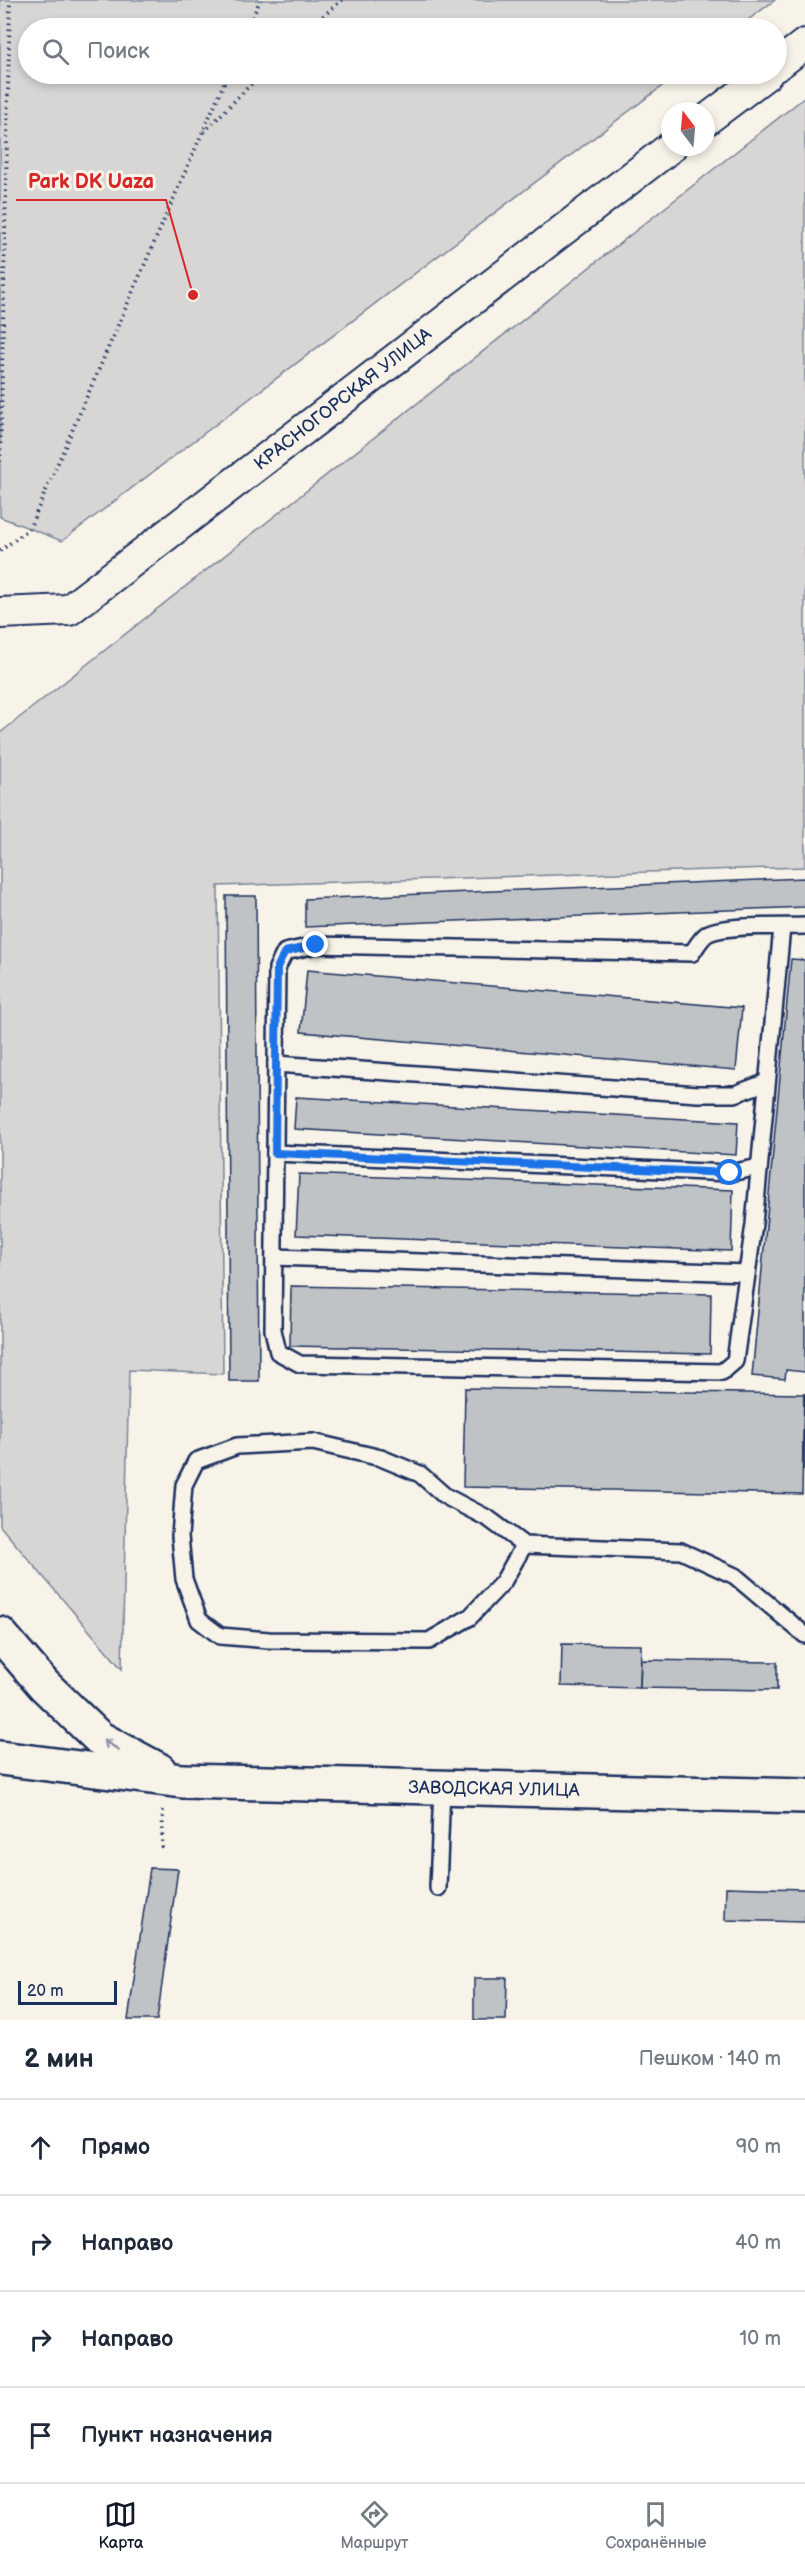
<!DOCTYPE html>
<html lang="ru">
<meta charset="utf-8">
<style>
body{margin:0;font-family:"Balsamiq Sans",sans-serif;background:#f6f6f7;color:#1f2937}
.compass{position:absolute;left:661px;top:102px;width:54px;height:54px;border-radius:50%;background:#fff;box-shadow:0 3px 9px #0003;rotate:344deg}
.scale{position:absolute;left:18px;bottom:15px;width:99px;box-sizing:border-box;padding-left:6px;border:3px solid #1b2f5e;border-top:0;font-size:16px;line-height:21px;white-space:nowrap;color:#1b2f5e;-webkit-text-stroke:4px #f7f3e8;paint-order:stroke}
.stop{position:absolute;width:18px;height:18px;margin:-14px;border:4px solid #1a73e8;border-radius:50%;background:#fff}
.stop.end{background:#1a73e8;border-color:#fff;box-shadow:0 2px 6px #0008}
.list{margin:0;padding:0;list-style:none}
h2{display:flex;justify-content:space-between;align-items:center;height:78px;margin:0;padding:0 24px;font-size:26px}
h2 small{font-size:20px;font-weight:400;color:#747a83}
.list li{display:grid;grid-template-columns:39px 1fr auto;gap:18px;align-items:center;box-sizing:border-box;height:96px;padding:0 24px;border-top:2px solid #e0e1e3}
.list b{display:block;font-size:22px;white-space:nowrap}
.list em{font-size:20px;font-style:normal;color:#747a83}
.icon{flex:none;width:33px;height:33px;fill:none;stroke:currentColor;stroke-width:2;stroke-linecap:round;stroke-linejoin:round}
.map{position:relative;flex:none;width:805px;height:2020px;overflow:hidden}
.search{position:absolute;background:#fff;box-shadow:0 3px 9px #0003;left:18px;right:18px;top:18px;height:66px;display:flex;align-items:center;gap:15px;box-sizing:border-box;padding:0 21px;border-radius:33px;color:#747a83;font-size:22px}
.sheet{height:462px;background:#fff}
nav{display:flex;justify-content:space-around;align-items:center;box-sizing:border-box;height:84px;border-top:2px solid #e0e1e3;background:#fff;font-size:16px;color:#747a83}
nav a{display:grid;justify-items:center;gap:3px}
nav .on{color:#111827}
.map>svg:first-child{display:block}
</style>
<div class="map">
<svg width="805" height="2020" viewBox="0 0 805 2020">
<rect width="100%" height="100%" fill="#f7f3e8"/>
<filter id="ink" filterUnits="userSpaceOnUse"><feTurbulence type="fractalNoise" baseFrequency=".0167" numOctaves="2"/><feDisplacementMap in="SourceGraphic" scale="12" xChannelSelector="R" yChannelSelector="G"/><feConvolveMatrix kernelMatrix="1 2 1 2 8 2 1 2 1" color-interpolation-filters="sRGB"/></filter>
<g filter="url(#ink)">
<g fill="#d7d6d4" stroke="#798299" stroke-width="1.5">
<path d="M 0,0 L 775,0 L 737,28 L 28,28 L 28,74 L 678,74 L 62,541 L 0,517 Z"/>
<path d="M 805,97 L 805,867 L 218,886 L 223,1374 L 129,1370 L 122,1669 L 0,1526 L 0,733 Z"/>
</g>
<g fill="#c0c3c5" stroke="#1b2f5e" stroke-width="1.5">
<path d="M 805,878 L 805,907 L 305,927 L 305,899 Z"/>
<path d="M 226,896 L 256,896 L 259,1381 L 229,1381 Z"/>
<path d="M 791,959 L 805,960 L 805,1372 L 786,1370 L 785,1379 L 752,1376 Z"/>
<path d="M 307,970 L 742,1008 L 736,1070 L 301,1032 Z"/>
<path d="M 296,1097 L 738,1122 L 736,1155 L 294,1129 Z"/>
<path d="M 299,1174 L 733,1190 L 731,1251 L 296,1235 Z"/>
<path d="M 291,1286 L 711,1294 L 710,1354 L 290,1346 Z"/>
<path d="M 465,1388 L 804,1394 L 802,1494 L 463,1487 Z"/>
<path d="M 804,1394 L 805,1394 L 805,1469 L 803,1469 Z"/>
<path d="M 562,1644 L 641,1645 L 640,1688 L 561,1686 Z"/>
<path d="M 641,1660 L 777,1662 L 777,1690 L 640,1688 Z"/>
<path d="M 150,1868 L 178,1869 L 157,2020 L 128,2020 Z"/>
<path d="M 726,1887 L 805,1889 L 805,1922 L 725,1920 Z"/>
<path d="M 474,1978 L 507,1978 L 506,2020 L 474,2020 Z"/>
</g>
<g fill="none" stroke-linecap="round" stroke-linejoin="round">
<g stroke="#1b2f5e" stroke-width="20">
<g id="lane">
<path d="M 782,927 L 754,1224 L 735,1361 L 722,1372 L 300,1364 L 278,1352 L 273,1330 L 277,968 L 285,952 L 316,945 L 692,953 C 696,947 701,938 707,934 C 724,924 783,927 805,926"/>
<path d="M 276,1064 L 698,1094 L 735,1094 L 767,1082"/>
<path d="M 275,1153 L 730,1173 L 759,1167"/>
<path d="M 274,1257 L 747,1273"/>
<path d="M 524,1545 L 503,1582 L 470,1617 L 429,1641 L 269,1640 L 220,1636 L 199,1620 L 184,1579 L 180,1536 L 184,1485 L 196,1461 L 237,1446 L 313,1442 L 381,1458 L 420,1474 L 445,1496 L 489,1519 L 524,1545 L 681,1551 L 735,1576 L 805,1635"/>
<path d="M 438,1888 L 442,1787"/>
</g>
</g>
<g stroke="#1b2f5e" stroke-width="34">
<g id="street">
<path d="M 776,66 L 805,44"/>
<path d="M 706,120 L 767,74"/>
<path d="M 0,613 L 69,610 L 671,147"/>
</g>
</g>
<g stroke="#1b2f5e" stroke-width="38">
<g id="secondary">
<path d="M 0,1634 L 44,1685 L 99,1738 L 159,1770"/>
<path d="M 0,1758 L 182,1781 L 805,1796"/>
</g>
</g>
<g stroke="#1b2f5e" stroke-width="4" stroke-dasharray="1.5 4.5" stroke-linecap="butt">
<path d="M 248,28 L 260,0"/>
<path d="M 309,28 L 342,0"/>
<path d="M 204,132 L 261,74"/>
<path d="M 0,462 L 10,0"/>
<path d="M 0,551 L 29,529 L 228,74"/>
<path d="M 162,1848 L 163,1810"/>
</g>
<use href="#lane" stroke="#f7f3e8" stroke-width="15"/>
<use href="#street" stroke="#f7f3e8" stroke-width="30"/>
<use href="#secondary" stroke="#f7f3e8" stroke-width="33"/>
</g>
<defs><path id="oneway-shaft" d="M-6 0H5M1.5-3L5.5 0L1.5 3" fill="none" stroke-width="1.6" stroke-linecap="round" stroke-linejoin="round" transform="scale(1.5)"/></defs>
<use stroke="#8991a3" href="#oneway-shaft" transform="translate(111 1745) rotate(-149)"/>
</g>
<g fill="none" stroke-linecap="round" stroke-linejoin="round" filter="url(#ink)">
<path stroke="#1a73e8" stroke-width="8" d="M 316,945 L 285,952 L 277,968 L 275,1153 L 730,1173"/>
</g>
<g text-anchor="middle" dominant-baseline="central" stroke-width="6" stroke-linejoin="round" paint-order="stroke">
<g font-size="18" fill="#1b2f5e" stroke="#f7f3e8">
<text transform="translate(343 399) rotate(-38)">КРАСНОГОРСКАЯ УЛИЦА</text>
<text transform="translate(494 1789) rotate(1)">ЗАВОДСКАЯ УЛИЦА</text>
</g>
</g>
<path fill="none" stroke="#d62828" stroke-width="2" d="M193 295L166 200H16"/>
<circle fill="#d62828" stroke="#f7f3e8" stroke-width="2" cx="193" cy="295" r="6"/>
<g font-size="20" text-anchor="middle" font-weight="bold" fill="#d62828" stroke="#f7f3e8" stroke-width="6" stroke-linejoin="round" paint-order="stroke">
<text x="91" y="188">Park DK Uaza</text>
</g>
</svg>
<svg class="compass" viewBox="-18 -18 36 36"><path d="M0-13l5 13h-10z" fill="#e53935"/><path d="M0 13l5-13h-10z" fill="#747a83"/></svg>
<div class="scale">20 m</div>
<div class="stop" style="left:730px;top:1173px"></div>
<div class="stop end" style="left:316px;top:945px"></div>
<div class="search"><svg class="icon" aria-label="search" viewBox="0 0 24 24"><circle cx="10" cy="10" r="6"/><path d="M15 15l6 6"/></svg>Поиск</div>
</div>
<section class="sheet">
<h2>2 мин<small>Пешком · 140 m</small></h2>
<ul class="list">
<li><svg class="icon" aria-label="ahead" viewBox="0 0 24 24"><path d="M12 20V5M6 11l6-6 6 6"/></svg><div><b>Прямо</b></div><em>90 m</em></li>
<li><svg class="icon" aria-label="right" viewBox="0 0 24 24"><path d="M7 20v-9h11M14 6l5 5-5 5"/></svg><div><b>Направо</b></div><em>40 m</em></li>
<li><svg class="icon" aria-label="right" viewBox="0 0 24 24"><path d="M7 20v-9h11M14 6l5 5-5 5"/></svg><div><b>Направо</b></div><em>10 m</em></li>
<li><svg class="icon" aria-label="arrive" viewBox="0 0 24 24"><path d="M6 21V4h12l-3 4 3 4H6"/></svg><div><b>Пункт назначения</b></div></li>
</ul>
</section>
<nav>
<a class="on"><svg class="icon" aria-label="map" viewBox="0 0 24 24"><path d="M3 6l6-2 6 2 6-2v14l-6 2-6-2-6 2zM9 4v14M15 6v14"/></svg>Карта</a>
<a><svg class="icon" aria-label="directions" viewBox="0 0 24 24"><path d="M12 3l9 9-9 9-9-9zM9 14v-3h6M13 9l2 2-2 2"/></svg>Маршрут</a>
<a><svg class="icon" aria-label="saved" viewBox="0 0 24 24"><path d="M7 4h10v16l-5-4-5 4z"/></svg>Сохранённые</a>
</nav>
